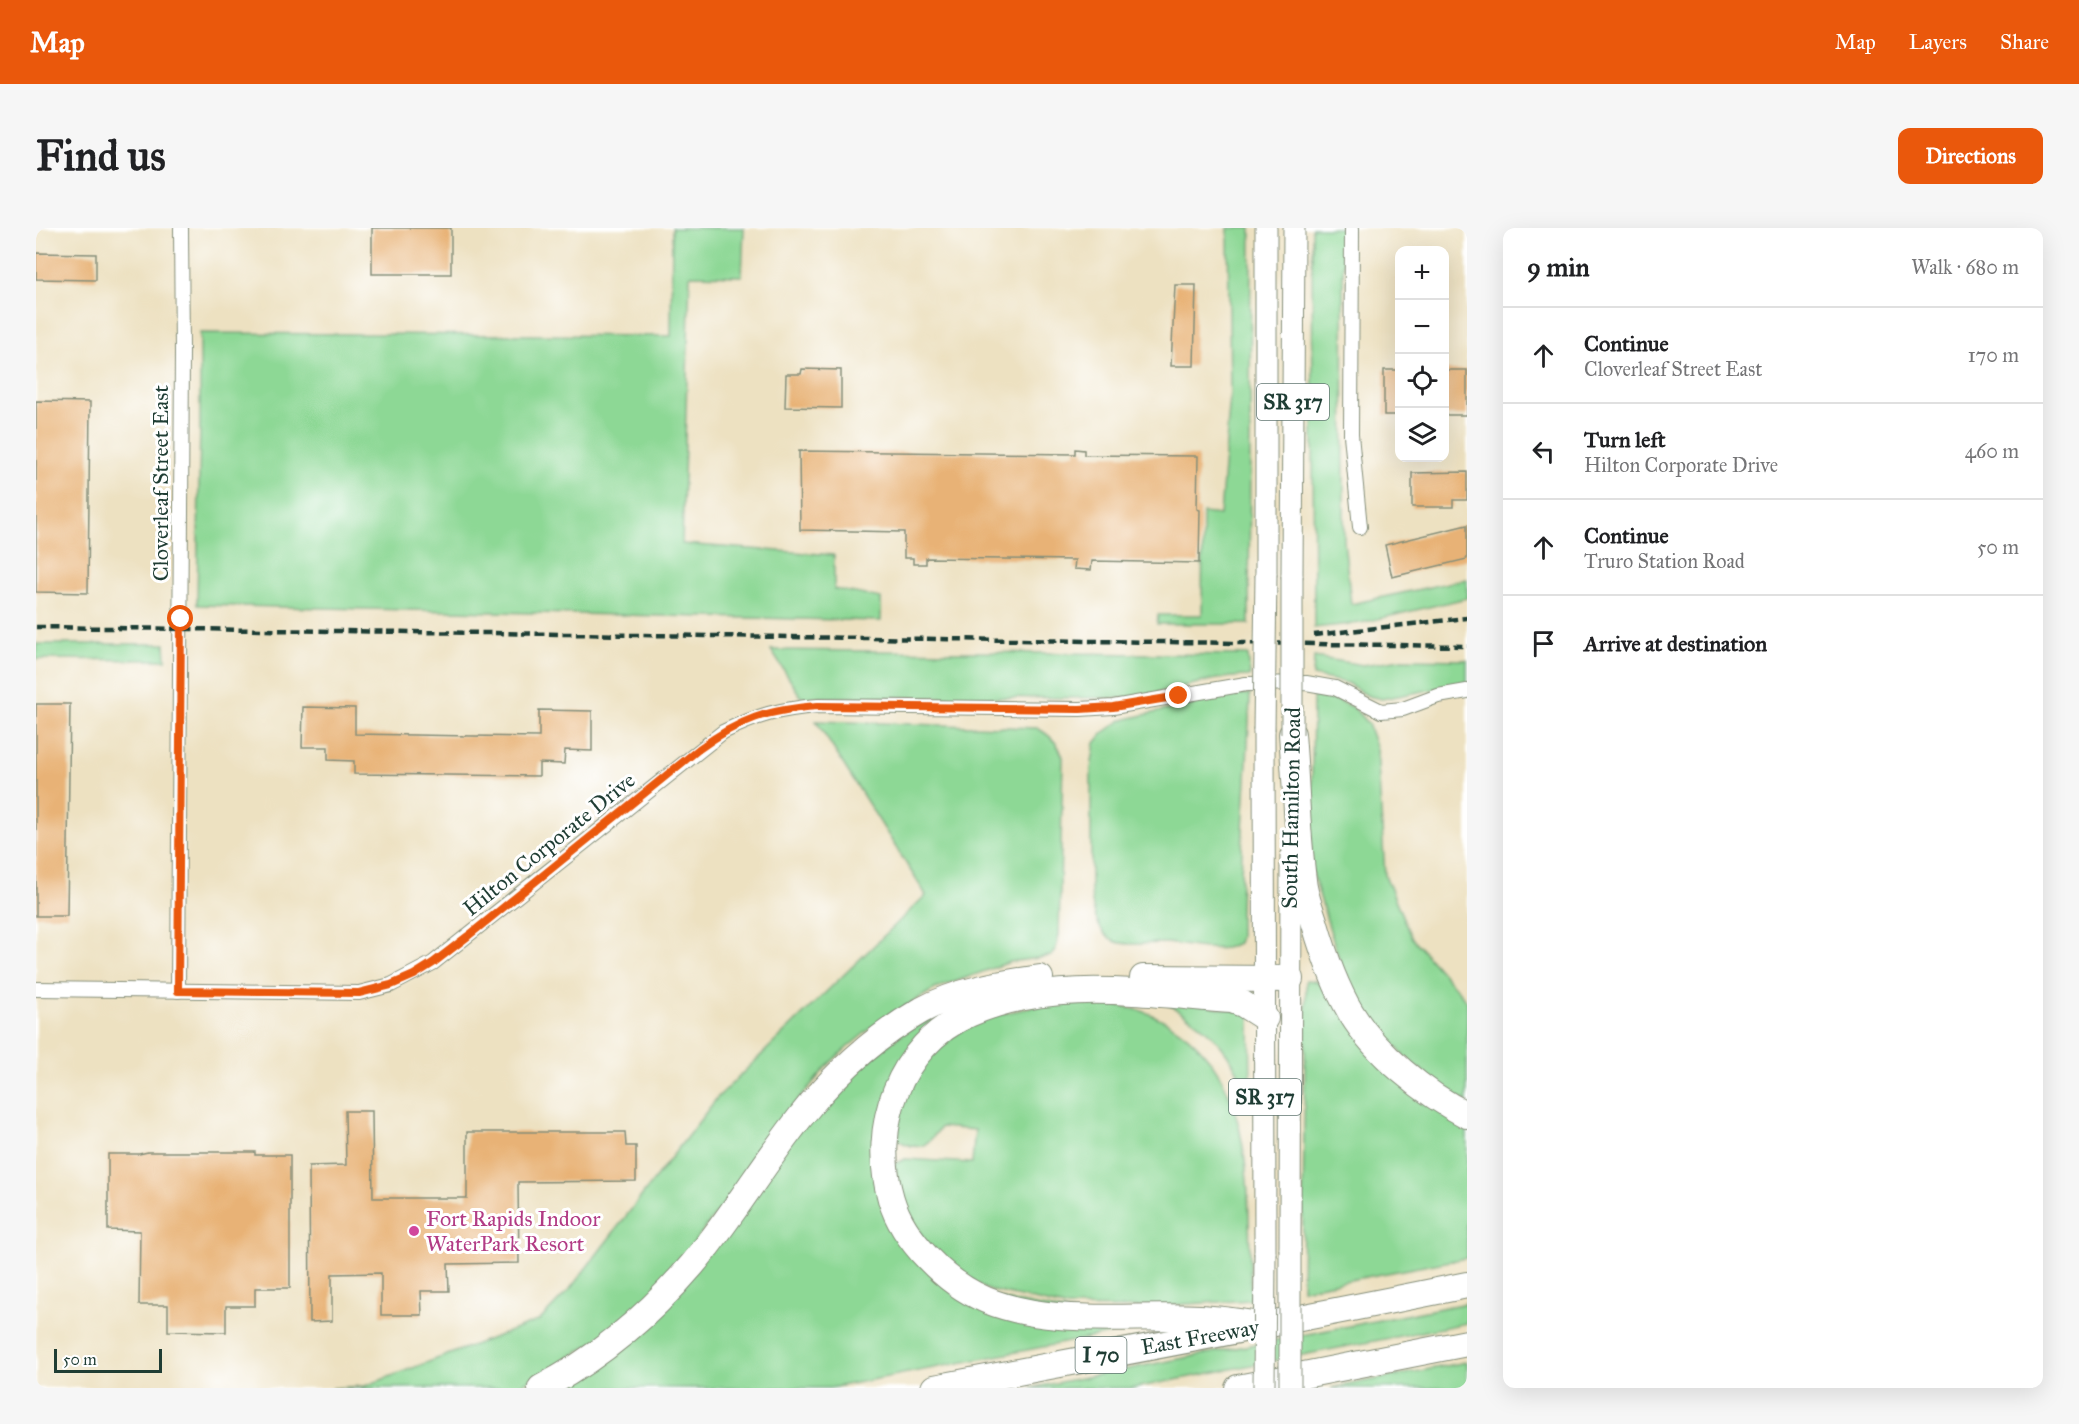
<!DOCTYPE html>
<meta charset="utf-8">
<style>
body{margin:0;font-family:"IM FELL Great Primer",serif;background:#f6f6f6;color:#202124}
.controls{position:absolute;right:18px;top:18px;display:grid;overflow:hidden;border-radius:12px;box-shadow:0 6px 24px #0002}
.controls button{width:54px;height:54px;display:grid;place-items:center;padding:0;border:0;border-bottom:2px solid #e0e0e0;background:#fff;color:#202124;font:30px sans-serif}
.scale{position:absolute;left:18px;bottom:15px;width:108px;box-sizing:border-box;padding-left:6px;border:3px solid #1f3d34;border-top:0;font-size:16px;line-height:21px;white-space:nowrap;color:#1f3d34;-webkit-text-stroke:4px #fff;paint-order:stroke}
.stop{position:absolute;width:18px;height:18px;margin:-14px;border:4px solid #ea580c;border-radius:50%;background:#fff}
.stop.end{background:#ea580c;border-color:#fff;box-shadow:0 2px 6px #0008}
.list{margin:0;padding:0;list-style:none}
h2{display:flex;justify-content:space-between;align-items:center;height:78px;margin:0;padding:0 24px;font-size:26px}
h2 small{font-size:20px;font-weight:400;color:#757577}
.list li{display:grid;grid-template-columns:39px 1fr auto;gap:18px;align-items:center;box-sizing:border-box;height:96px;padding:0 24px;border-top:2px solid #e0e0e0}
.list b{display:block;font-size:22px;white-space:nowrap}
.list p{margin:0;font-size:20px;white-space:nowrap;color:#757577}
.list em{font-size:20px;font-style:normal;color:#757577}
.icon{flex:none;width:33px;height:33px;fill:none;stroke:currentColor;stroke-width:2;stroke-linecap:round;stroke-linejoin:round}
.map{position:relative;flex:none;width:1431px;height:1160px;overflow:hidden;border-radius:12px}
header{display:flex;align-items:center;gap:36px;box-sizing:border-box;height:84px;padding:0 30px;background:#ea580c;color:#fff}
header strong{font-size:28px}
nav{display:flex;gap:33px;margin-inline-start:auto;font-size:21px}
.intro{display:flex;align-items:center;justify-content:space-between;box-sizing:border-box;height:144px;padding:0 36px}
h1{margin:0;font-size:42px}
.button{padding:15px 27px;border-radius:12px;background:#ea580c;color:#fff;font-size:21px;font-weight:700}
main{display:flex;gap:36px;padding:0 36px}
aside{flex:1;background:#fff;border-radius:12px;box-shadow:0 6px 24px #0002}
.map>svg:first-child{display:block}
</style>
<header>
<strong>Map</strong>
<nav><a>Map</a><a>Layers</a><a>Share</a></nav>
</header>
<div class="intro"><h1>Find us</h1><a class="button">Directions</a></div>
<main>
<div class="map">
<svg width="1431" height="1160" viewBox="0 0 1431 1160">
<rect width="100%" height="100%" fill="#fff"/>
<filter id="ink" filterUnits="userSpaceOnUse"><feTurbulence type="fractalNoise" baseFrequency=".0167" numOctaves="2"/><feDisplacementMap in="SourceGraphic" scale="12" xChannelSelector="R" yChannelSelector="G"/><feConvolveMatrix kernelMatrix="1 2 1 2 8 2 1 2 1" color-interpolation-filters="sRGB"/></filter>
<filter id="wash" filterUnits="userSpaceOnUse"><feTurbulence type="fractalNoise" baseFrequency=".008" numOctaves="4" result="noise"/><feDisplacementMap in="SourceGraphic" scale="24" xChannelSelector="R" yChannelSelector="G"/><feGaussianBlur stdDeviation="1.35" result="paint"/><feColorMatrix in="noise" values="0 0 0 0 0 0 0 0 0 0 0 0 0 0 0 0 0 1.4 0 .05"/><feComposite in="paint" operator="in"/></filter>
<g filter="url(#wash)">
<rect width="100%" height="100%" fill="#ede1c1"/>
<g fill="#8dd895" stroke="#568a64" stroke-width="1.5">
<path d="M 636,0 L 708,0 L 706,48 L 654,47 L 646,316 L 798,327 L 798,361 L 845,370 L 845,393 L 161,377 L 164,194 L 164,105 L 635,108 Z"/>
<path d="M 1192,0 L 1215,0 L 1213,396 L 1121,396 L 1122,387 L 1166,387 L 1167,285 L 1184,287 L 1194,167 Z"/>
<path d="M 1276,0 L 1307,0 L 1308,313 L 1315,376 L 1431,351 L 1431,370 L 1325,395 L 1278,400 Z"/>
<path d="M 0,416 L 129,416 L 130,432 L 0,431 Z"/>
<path d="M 735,422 L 1212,427 L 1214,448 C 1171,448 1133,466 1091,470 L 765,469 Z"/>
<path d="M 1278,429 L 1327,437 L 1365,431 L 1431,432 L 1431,455 L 1346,471 L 1332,468 L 1311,455 L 1277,448 Z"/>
<path d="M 1214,466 C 1212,547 1203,627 1204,709 L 1202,715 C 1198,717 1194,719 1189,720 C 1169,723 1149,716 1129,715 C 1113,714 1092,719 1078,713 C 1061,705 1056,680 1055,664 L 1055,541 L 1059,515 L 1067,505 L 1086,492 L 1197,467 Z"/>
<path d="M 1277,468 L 1303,473 L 1318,480 L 1332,496 L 1341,521 L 1349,647 L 1375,709 L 1431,773 L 1431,874 L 1416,866 L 1371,831 L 1339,796 L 1309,751 L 1275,640 Z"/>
<path d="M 780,493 L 1001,500 C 1014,507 1022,515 1027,529 L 1023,707 L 1019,724 L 1015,728 L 974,734 L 899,761 L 845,792 L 813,818 L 793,836 L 746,891 L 698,962 L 625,1058 L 559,1114 L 511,1143 L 479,1160 L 296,1160 L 329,1158 L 504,1092 L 534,1061 L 681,870 L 890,667 Z"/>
<path d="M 1270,752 L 1280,753 L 1289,760 L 1431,894 L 1431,1030 L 1266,1061 Z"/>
<path d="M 1112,767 L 1214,785 L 1215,870 L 1213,870 C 1193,814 1164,790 1112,767 Z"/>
<path d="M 1064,775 C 1079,777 1094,779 1109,784 C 1228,829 1210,970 1215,1072 L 1087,1080 L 1028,1079 L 949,1061 L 894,1021 L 867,976 L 858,936 L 869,931 L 936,935 L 939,902 L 905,899 C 891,918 884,925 862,912 L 865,875 L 887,834 L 929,799 L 951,789 L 1011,776 Z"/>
<path d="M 925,776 L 893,804 L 842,935 L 916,1061 L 1090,1096 L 1090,1103 L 794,1160 L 526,1160 L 572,1132 L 796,863 L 869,803 Z"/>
<path d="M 1431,1075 L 1431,1095 L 1098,1160 L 994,1160 Z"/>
<path d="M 1431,1134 L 1431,1160 L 1295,1160 Z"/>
</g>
<g id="blocks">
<g fill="#e8b276">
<rect x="336" y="0" width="79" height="46"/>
<path d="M 0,25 L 60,26 L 60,52 L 0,51 Z"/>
<path d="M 1139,57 L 1160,57 L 1158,138 L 1135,138 Z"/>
<path d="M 766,141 L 805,142 L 805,180 L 749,179 L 750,146 L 765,146 Z"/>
<rect x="1348" y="142" width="16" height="45"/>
<rect x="1408" y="142" width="23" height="45"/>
<path d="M 0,173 L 54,174 L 52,365 L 0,364 Z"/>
<path d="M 1039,221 L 1048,222 L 1048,227 L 1162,228 L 1161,281 L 1164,282 L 1163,335 L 1056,333 L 1055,342 L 1038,341 L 1039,332 L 890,330 L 890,336 L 877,336 L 877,330 L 868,330 L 868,304 L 764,302 L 763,223 L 1039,226 Z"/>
<path d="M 1431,244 L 1431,272 L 1417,272 L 1417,279 L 1376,279 L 1376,245 Z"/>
<path d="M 1431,297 L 1431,331 L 1356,349 L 1349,317 Z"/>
<path d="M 0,476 L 34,476 L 31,688 L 0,688 Z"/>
<path d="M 267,479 L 319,480 L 319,506 L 503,509 L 503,482 L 556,483 L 556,523 L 529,522 L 528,536 L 503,535 L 503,548 L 318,546 L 318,533 L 292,532 L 292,519 L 266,519 Z"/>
<path d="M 309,883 L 336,883 L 337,970 L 431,970 L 431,904 L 589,904 L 590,918 L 600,918 L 600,953 L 482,954 L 483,1035 L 412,1036 L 413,1063 L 385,1063 L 386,1087 L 345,1087 L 345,1045 L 296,1046 L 296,1093 L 274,1094 L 273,938 L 310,937 Z"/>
<path d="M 112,924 L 219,924 L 219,927 L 254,927 L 254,1060 L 219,1060 L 219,1078 L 190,1078 L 190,1104 L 132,1103 L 132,1077 L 103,1077 L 104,1003 L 72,1002 L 72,926 L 103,926 Z"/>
</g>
</g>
</g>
<g filter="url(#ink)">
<use href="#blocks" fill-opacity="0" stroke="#868f7a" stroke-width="1.5"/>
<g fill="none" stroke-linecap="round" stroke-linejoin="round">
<g stroke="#868f7a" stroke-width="16">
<g id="minor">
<path d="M 1316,0 L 1315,207 L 1324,299"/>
<path d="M 0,761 L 323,765 L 355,757 L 397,735 L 687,504 C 722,487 743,481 782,478 L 1044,481 L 1077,479 L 1210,456 L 1270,455 L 1299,460 L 1345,483 L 1367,481 L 1402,468 L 1431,463"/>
<path d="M 142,763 L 146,124 L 145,0"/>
</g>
</g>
<g stroke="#868f7a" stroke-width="23">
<g id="primary">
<path d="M 1230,0 L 1230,346"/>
<path d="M 1256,348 L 1258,0"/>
<path d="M 1228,502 L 1229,1025"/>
<path d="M 1254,1021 L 1255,629"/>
</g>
</g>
<g stroke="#868f7a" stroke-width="28">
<g id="motorway">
<path d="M 1256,506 C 1260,555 1261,604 1267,652 C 1268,667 1275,682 1279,696 C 1288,727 1299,758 1315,785 C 1340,826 1389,866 1431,887"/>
<path d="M 1107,750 L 1254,751"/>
<path d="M 1229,790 L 1207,776 L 1196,772 C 1110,766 1015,749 933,786 C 863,817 834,899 855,971 C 867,1012 911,1056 950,1072 C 1016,1099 1094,1086 1164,1090 C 1186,1091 1209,1095 1232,1098"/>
<path d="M 505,1160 C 563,1130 613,1087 656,1037 C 699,986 732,927 775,876 C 806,839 844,806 886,782 C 923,762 963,756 1004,750"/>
<path d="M 898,1160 C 1076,1126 1254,1093 1431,1057"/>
<path d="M 1202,1160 L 1431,1115"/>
</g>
</g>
<use href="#minor" stroke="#fff" stroke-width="14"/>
<use href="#primary" stroke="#fff" stroke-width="21"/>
<use href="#motorway" stroke="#fff" stroke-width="26"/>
<g stroke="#1f3d34" stroke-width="4.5" stroke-dasharray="9 4.5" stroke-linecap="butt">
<path d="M 0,399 L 1431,418"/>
<path d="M 1278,407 L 1431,390"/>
</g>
<g stroke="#868f7a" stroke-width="23" stroke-linecap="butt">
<g id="primary-bridge">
<path d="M 1256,348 L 1256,506"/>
<path d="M 1228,502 L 1230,346"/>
<path d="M 1228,1160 L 1229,1025"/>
<path d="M 1254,1160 L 1254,1021"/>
</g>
</g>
<use href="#primary-bridge" stroke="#fff" stroke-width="21"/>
</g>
</g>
<g fill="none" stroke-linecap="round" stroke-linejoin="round" filter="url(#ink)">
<path stroke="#ea580c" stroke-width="8" d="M 145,391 L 142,763 L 323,765 L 355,757 L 378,747 L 397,735 L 432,708 L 663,521 C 704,491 731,482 782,478 L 1044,481 L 1077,479 L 1143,468"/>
</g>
<circle fill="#d1479c" stroke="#fff" stroke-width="2" cx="378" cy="1003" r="6"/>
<g text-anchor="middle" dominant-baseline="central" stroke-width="6" stroke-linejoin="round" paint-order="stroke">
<g fill="#fff" stroke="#627771" stroke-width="1.5">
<rect x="1221" y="156" width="72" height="36" rx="4.5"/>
<rect x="1193" y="851" width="72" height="36" rx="4.5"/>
<rect x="1039.5" y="1109" width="51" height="36" rx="4.5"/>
</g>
<g font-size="21" font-weight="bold" fill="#1f3d34">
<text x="1257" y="174">SR 317</text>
<text x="1229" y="869">SR 317</text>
<text x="1065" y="1127">I 70</text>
</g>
<g font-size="22" fill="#1f3d34" stroke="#fff">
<text transform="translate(124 255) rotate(-90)">Cloverleaf Street East</text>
<text transform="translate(1255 580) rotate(-89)">South Hamilton Road</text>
<text transform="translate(513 616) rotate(-39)">Hilton Corporate Drive</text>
<text transform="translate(1164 1109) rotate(-10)">East Freeway</text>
</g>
<g font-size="22" fill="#b23c85" stroke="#fff" text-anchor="start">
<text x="390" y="990">Fort Rapids Indoor<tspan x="390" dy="25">WaterPark Resort</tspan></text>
</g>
</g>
</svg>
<div class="controls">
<button>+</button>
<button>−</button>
<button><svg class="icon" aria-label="locate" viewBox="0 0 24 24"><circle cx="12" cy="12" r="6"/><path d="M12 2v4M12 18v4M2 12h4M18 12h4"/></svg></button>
<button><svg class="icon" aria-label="layers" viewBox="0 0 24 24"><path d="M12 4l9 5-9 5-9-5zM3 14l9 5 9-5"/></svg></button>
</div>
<div class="scale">50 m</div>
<div class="stop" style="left:145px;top:391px"></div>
<div class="stop end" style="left:1143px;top:468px"></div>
</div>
<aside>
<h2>9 min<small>Walk · 680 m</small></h2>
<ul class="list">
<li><svg class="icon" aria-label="ahead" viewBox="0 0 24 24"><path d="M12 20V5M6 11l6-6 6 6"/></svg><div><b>Continue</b><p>Cloverleaf Street East</p></div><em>170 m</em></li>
<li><svg class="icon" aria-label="left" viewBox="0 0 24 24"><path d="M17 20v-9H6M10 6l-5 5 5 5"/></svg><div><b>Turn left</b><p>Hilton Corporate Drive</p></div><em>460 m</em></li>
<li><svg class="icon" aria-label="ahead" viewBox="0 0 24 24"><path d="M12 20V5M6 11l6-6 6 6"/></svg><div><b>Continue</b><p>Truro Station Road</p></div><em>50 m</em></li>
<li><svg class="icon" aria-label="arrive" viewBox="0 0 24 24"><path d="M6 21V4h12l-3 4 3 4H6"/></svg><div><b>Arrive at destination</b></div></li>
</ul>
</aside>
</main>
